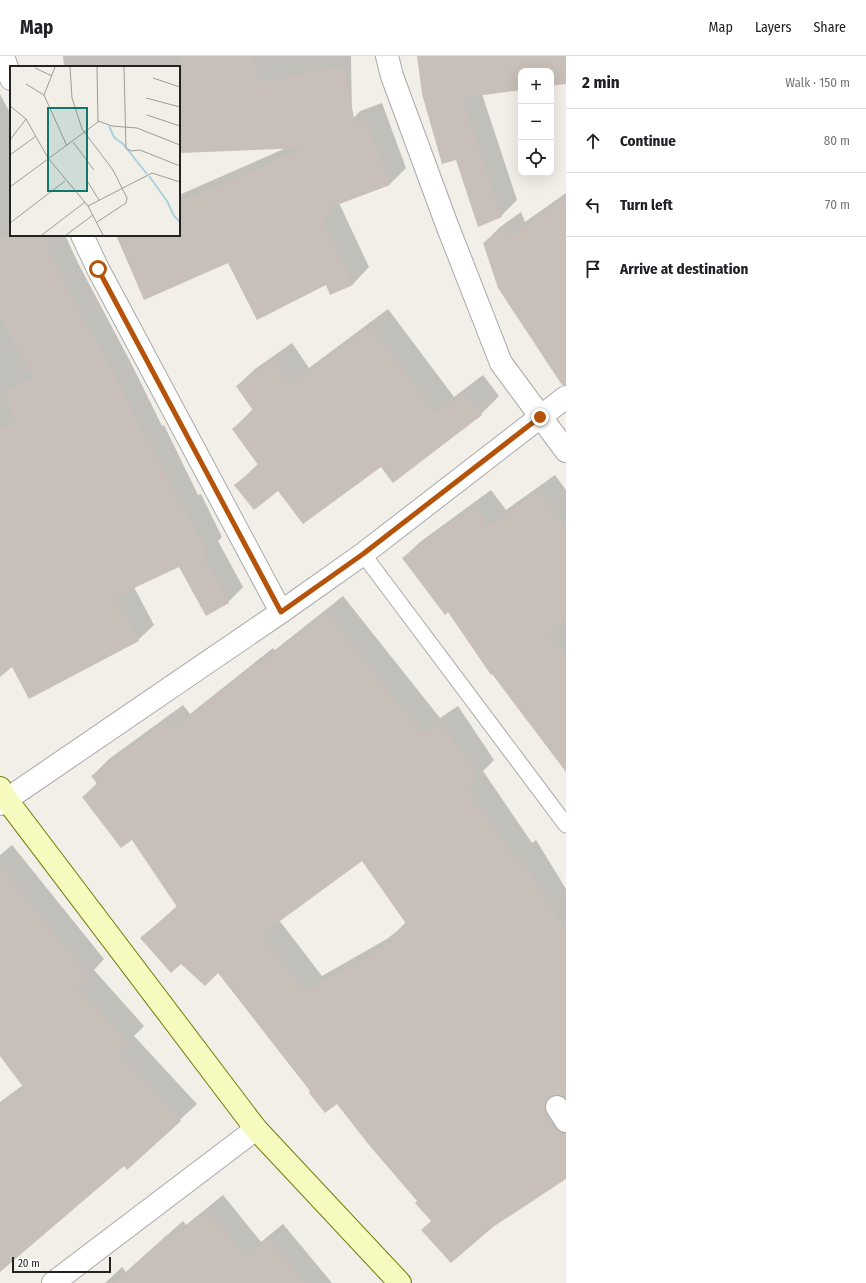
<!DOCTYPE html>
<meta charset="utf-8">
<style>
body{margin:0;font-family:"Fira Sans Condensed",sans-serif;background:#f6f6f6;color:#202124}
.controls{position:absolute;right:12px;top:12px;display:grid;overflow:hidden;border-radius:8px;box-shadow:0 4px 16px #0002}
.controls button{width:36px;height:36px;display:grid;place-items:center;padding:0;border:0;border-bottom:1px solid #e0e0e0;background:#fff;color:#202124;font:20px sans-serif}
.scale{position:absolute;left:12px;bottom:10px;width:99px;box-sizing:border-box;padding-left:4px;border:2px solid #222;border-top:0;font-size:11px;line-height:14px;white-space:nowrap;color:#222;-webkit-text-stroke:3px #fff;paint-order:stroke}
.stop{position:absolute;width:12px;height:12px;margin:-9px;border:3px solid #b45309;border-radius:50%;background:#fff}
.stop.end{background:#b45309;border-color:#fff;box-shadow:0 1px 4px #0008}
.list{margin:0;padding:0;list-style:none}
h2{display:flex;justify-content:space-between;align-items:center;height:52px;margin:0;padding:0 16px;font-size:17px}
h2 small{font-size:13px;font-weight:400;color:#757577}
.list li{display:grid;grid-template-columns:26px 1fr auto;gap:12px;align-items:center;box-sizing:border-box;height:64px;padding:0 16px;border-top:1px solid #e0e0e0}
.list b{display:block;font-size:15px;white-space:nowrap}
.list em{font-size:13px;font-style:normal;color:#757577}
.icon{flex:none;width:22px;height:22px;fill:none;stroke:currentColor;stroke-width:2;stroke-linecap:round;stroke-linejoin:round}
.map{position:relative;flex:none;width:566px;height:1227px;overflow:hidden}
header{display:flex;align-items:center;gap:24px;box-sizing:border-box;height:56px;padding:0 20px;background:#fff;border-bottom:1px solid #e0e0e0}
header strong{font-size:19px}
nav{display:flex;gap:22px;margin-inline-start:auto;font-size:14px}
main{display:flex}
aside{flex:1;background:#fff}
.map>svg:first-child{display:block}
</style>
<header>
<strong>Map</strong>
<nav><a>Map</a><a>Layers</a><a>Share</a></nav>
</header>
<main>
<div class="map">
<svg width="566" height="1227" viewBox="0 0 566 1227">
<rect width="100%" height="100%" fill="#f2efe9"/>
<g fill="#0003" fill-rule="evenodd">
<path d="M 63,0 L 351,0 L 352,64 L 360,55 L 382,47 L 406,112 L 390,128 L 339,147 L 369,211 L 353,228 L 331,238 L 326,228 L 117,179 L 179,179 L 179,139 L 286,92 L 179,96 L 179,11 L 64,11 Z"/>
<path d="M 418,0 L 566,0 L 566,27 L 551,29 L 551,15 L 521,15 L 521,33 L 482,38 L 517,144 L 501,160 L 457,103 Z"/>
<path d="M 0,38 L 11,59 L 11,179 L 65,179 L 78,207 L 131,307 L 162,370 L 164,369 L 198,439 L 201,438 L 222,481 L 218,485 L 243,531 L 228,546 L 179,510 L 134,531 L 154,569 L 138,584 L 13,610 L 0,597 Z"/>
<path d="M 566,137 L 566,301 L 484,187 L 500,171 L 521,156 L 525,166 Z"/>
<path d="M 388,253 L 454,341 L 483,319 L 499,340 L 481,358 L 381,409 L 278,433 L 236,429 L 259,407 L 233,373 L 253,353 L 237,330 L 255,313 L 292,287 L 309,312 Z"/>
<path d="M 555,419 L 566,434 L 566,715 L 449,555 L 403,502 L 420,486 L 491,434 L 506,454 Z"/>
<path d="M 343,540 L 440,662 L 458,650 L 494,704 L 483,715 L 532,787 L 536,784 L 566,833 L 566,1042 L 561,1038 L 566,1046 L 566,1122 L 432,1164 L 419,1145 L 337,1047 L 311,1035 L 218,916 L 181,907 L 142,882 L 178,849 L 132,782 L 83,741 L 97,727 L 92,720 L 109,703 L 183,649 L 190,658 L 273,592 L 275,594 ZM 362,804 L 406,866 L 392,880 L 322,920 L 279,864 Z"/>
<path d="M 12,789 L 104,903 L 94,914 L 144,970 L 134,980 L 197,1048 L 127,1112 L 124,1108 L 0,1195 L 0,1046 L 23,1029 L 0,999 L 0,799 Z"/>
<path d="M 223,1139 L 261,1186 L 283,1168 L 332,1227 L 105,1227 L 122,1211 L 126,1216 L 183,1165 L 186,1169 Z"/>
</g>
<g fill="#c7bfb8" fill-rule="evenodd">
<path d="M 179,0 L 252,0 L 260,26 L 344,10 L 355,67 L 365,63 L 390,129 L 329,152 L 331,157 L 322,161 L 353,229 L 330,239 L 326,229 L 257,264 L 228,207 L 144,244 L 116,179 L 179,179 L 179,147 L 304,92 L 179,97 Z"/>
<path d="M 417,0 L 566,0 L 566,28 L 551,30 L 551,15 L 521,15 L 521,34 L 462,42 L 502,161 L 478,171 L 456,104 L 442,108 L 422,38 Z"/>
<path d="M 566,141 L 566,329 L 562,329 L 498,232 L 483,187 L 505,170 L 509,181 Z"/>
<path d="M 0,179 L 43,179 L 63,223 L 116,323 L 146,385 L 149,384 L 183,454 L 185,452 L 207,497 L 202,499 L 229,547 L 206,560 L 179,511 L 115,541 L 139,585 L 29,643 L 12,611 L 0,621 L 0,374 L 17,366 L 3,336 L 33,322 L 0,260 Z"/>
<path d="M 370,270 L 436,358 L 464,336 L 482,359 L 393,427 L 381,411 L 303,468 L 278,435 L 254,454 L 234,429 L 259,410 L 232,373 L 254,356 L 236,330 L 273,304 L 291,329 Z"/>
<path d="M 538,435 L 566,472 L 566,563 L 548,577 L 566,601 L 566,716 L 492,618 L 491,619 L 448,556 L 445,559 L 402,502 L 474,450 L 489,470 Z"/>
<path d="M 326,556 L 423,678 L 441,666 L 478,721 L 465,730 L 515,803 L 519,800 L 566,875 L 566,1043 L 562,1040 L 557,1039 L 551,1040 L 546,1045 L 545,1051 L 546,1058 L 555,1072 L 560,1076 L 566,1077 L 566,1123 L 493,1171 L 451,1207 L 421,1174 L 431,1165 L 415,1147 L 417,1145 L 369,1089 L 337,1048 L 325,1057 L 309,1037 L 310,1035 L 218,917 L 205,930 L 181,908 L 171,917 L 140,882 L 177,851 L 132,784 L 121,792 L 82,741 L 98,729 L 91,720 L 166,665 L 173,673 L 256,608 L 258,610 ZM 362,805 L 407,869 L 389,881 L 392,886 L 305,935 L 261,879 Z"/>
<path d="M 0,810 L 89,921 L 77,930 L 129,987 L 118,996 L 181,1065 L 127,1114 L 124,1110 L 0,1216 L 0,1049 L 24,1032 L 0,1000 Z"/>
<path d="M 207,1154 L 245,1201 L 268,1182 L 304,1227 L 114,1227 L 167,1179 L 171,1183 Z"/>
</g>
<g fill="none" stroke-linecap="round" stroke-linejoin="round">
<g stroke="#a9a9a9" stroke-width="17">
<path id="lane" d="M 363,498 L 566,769"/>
</g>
<g stroke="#a9a9a9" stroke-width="24">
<g id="street">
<path d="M 3,0 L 11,23"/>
<path d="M 387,0 L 392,20 L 447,169 L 501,307 L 566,395"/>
<path d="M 82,179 L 98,213 L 281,556"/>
<path d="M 0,748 L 281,556 L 363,498 L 566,341"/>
<path d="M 557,1051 L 566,1065"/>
<path d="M 53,1227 L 256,1073"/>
</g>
</g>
<g stroke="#707d05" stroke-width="24">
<path id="secondary" d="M 0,732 L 6,743 L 256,1073 L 400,1227"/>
</g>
<use href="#lane" stroke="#fff" stroke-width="15"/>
<use href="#street" stroke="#fff" stroke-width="22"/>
<use href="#secondary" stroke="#f7fabf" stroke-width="22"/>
</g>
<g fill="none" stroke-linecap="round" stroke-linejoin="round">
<path stroke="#b45309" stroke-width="5" d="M 98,213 L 281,556 L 363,498 L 540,361"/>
</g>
<g transform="translate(10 10)">
<rect width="170" height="170" fill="#f2efe9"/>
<path fill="none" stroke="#aad3df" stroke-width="2" d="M 99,60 L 104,71 L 113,78 L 137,108M 139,110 L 157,135 L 164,150 L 170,156"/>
<path fill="none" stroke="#9f9d99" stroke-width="1" d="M 45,1 L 34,29 L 57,80M 60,1 L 62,32 L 72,63 L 103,104 L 117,132 L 116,137 L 87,156M 114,1 L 116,82 L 121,85 L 130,84 L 170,100M 25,2 L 42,10M 143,12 L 170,21M 16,18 L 34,29M 136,32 L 170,41M 0,40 L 16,53 L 38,92 L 78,140 L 93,169M 137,49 L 170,60M 88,55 L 102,60 L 127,62 L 170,79M 0,74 L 16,53M 63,76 L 84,104M 0,89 L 26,70M 76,113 L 89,134M 0,121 L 88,56 L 87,1M 78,140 L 142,107 L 170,116M 0,157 L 55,115M 32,169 L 75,136M 56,169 L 83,149"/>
<path fill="#0f766e" fill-opacity="0.15" stroke="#0f766e" stroke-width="2" d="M 38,42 L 77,42 L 77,125 L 38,125 Z"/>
<rect width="170" height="170" fill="none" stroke="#222" stroke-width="2"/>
</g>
</svg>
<div class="controls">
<button>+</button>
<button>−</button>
<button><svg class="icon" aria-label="locate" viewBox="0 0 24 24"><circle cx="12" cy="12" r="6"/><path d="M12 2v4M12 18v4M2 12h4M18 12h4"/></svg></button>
</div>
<div class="scale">20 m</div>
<div class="stop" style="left:98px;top:213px"></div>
<div class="stop end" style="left:540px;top:361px"></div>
</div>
<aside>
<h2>2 min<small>Walk · 150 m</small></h2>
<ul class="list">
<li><svg class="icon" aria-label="ahead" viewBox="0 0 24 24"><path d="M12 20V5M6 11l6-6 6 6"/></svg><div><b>Continue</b></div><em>80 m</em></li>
<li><svg class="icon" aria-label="left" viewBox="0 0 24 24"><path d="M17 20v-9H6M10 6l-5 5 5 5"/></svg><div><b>Turn left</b></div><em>70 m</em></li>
<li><svg class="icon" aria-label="arrive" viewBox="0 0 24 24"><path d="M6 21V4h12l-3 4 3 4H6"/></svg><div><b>Arrive at destination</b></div></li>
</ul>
</aside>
</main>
